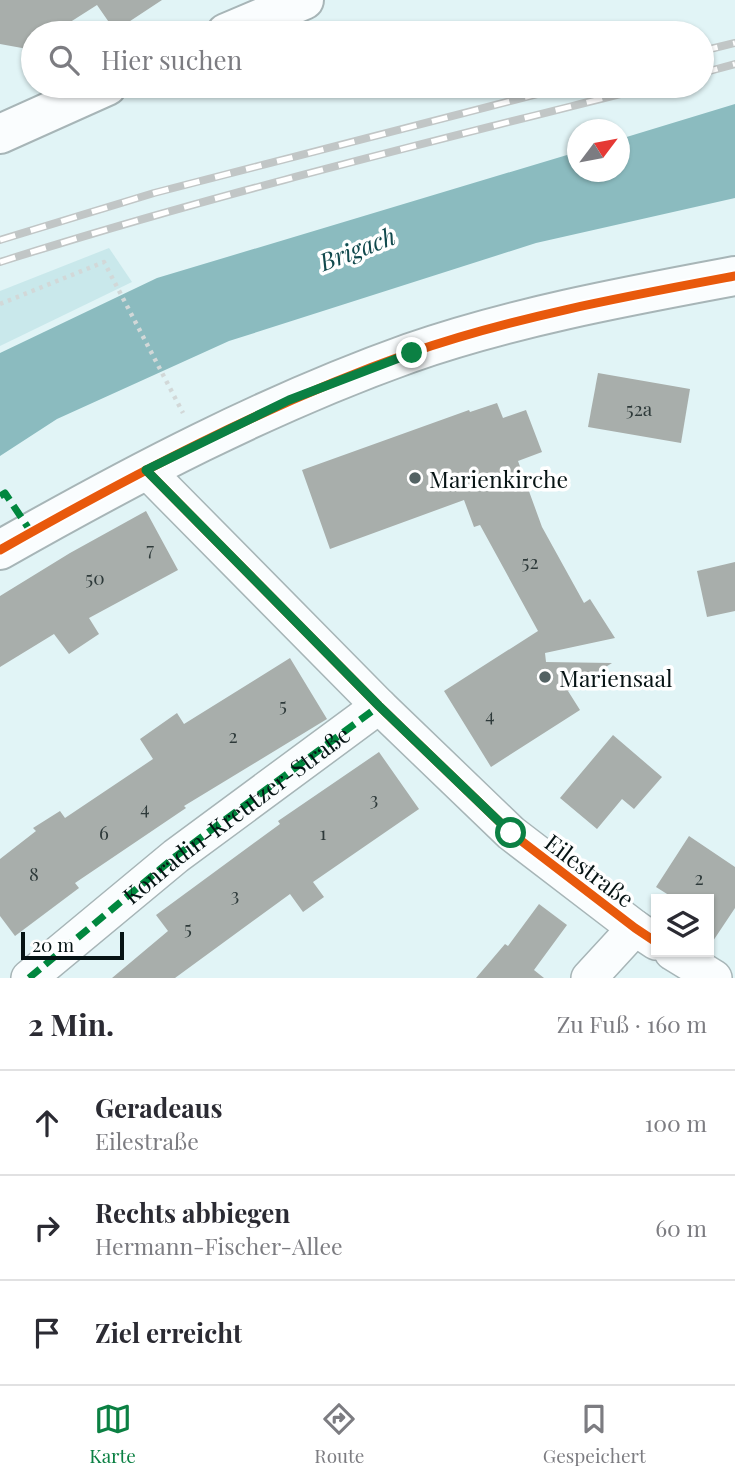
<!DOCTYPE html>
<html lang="de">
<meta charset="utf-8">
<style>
body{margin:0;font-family:"Playfair Display",serif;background:#f7f7f7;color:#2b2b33}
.controls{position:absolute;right:21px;bottom:21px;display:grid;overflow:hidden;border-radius:0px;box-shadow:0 2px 5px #0004}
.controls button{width:63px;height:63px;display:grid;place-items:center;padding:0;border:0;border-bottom:2px solid #e1e1e2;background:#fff;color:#2b2b33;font:35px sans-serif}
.compass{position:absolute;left:567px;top:119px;width:63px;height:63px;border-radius:50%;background:#fff;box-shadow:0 2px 5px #0004;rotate:58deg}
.scale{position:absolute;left:21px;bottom:18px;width:103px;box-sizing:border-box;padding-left:7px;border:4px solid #061314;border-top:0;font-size:19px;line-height:24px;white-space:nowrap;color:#061314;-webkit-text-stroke:5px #fff;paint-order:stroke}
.stop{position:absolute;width:21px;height:21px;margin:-16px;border:5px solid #0b8043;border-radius:50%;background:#fff}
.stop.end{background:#0b8043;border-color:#fff;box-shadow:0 2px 7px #0008}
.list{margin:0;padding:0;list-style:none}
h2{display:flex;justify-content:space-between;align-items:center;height:91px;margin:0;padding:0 28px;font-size:30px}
h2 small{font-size:23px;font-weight:400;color:#7c7c81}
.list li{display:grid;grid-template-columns:46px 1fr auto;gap:21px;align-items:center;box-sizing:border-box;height:105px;padding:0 28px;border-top:2px solid #e1e1e2}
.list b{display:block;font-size:26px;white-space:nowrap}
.list p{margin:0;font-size:23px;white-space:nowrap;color:#7c7c81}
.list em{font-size:23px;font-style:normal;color:#7c7c81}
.icon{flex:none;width:38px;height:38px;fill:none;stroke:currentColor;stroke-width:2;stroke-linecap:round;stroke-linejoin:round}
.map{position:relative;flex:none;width:735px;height:978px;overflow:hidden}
.search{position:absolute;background:#fff;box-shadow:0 2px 5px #0004;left:21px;right:21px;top:21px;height:77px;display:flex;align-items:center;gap:18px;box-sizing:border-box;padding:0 24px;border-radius:38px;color:#7c7c81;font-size:26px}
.sheet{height:406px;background:#fff}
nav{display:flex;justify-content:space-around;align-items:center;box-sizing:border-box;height:98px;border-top:2px solid #e1e1e2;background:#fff;font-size:19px;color:#7c7c81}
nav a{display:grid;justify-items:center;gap:4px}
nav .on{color:#0b8043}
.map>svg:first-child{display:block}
</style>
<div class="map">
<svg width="735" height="978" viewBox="0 0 735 978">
<rect width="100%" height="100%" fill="#e1f4f6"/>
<path fill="#c9e8eb" d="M 109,248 L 132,282 L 0,346 L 0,291 Z"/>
<path fill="#8bbbbf" d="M 735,104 L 735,198 L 536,243 L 229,341 L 57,419 L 0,456 L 0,353 L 157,278 L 577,152 L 578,172 L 620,172 L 620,139 Z"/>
<g fill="#a8aeab">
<path d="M 0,0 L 162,0 L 115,31 L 97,5 L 53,33 L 33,33 L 33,50 L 0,44 Z"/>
<path d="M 598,373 L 690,389 L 681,443 L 588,427 Z"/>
<path d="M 497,403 L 503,418 L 526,410 L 542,452 L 518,461 L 542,527 L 584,603 L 590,599 L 615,638 L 545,653 L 546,662 L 612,663 L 568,691 L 580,710 L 491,767 L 444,691 L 538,631 L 480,525 L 474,527 L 464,500 L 330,549 L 302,470 L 469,410 L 470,412 Z"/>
<path d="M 146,511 L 178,570 L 89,618 L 99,634 L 69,654 L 54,634 L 0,667 L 0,596 L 70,553 Z"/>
<path d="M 735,562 L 735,611 L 707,617 L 697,571 Z"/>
<path d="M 290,658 L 327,719 L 184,806 L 186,808 L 75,883 L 79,888 L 15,936 L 0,916 L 0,859 L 36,831 L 33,828 L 60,811 L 65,818 L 153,759 L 140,739 L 177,713 L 184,724 Z"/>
<path d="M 613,735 L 662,777 L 634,809 L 622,799 L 597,829 L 560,798 Z"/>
<path d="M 379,752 L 419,809 L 313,882 L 324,897 L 303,912 L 290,894 L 175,978 L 112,978 L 168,931 L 156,915 L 280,824 L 278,821 Z"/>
<path d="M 689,836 L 735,867 L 735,908 L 709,947 L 709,899 L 675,899 L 656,887 Z"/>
<path d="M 539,904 L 567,925 L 534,970 L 544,978 L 476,978 L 505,944 L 508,946 Z"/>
</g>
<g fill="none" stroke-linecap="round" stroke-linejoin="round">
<g stroke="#a7b5b7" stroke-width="38">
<g id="minor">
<path d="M 146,470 L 379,706 L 511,833 L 635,928 L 656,942"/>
<path d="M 672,952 L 714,978"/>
<path id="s1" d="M 29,978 L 176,856 L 379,706"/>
<path d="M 589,978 L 635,928"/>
</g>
</g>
<g stroke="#a7b5b7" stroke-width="42">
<path id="tertiary" d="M 0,550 C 132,475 267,404 410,353 C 513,317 628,296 735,276"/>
</g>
<g stroke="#a7b5b7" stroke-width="42">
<g id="secondary">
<path d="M 226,33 L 304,0"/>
<path d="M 0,134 L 107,86"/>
</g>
</g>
<path stroke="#d2d8d8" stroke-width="4.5" stroke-dasharray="3.5 5" stroke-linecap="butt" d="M 0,304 L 104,262 L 183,413"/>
<use href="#minor" stroke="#fafdfe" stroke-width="35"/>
<use href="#tertiary" stroke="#fafdfe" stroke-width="38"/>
<use href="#secondary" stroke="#fafdfe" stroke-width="38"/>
<g stroke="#c1c6c6" stroke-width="8">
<g id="rail">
<path d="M 702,51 L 735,43"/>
<path d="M 702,73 L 735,64"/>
<path d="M 0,240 L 154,193 L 569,86"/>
<path d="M 0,262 C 215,194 434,141 652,86"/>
</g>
</g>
<use href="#rail" stroke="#fff" stroke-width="5" stroke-dasharray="16" stroke-linecap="butt"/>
<g stroke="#00873e" stroke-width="7" stroke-dasharray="14 7" stroke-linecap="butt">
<path d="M 0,496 L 5,493 L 31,532"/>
<path d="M 29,978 L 176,856 L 379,706"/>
</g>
<g stroke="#fff" stroke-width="13">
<g id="cycleway">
<path d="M 146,470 L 379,706 L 511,833 L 635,928 L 656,942"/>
<path d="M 0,550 C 132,475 267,404 410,353 C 513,317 628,296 735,276"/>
</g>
</g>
<use href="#cycleway" stroke="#e8590c" stroke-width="9"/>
</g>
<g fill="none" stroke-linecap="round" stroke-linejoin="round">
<path stroke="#0b8043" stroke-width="9" d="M 412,353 L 289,400 L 146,470 L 379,706 L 511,833"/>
</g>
<g fill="#536263" stroke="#fff" stroke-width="2.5">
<circle cx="415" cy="478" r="7"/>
<circle cx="545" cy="677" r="7"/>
</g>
<g text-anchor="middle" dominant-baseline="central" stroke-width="7" stroke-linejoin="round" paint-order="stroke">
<g font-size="19" fill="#2e3a3a">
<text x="639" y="408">52a</text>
<text x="150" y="548">7</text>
<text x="530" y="561">52</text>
<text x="95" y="577">50</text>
<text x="283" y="704">5</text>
<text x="490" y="714">4</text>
<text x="233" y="735">2</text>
<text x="374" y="798">3</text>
<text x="145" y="807">4</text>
<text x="104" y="832">6</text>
<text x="323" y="832">1</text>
<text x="34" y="873">8</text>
<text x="699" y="877">2</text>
<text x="235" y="894">3</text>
<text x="188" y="927">5</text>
</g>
<g font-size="23" fill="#061314" stroke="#fff" text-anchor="start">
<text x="429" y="478">Marienkirche</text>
<text x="559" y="677">Mariensaal</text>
</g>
<g font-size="23" fill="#061314" stroke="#fff">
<text stroke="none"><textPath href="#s1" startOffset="264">Konradin-Kreutzer-Straße</textPath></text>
<text transform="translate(590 870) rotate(37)">Eilestraße</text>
</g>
<g font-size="24" font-style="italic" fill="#11494d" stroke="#fff">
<text transform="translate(357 248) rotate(-21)">Brigach</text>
</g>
</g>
</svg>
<div class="controls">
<button><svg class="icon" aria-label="layers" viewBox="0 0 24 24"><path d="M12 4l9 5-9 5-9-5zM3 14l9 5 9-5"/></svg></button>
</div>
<svg class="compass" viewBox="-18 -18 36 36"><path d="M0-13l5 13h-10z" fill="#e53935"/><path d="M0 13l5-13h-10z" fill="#7c7c81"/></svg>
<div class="scale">20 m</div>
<div class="stop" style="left:511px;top:833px"></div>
<div class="stop end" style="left:412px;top:353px"></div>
<div class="search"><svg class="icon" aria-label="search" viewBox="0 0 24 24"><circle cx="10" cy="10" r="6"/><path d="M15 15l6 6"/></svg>Hier suchen</div>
</div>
<section class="sheet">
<h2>2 Min.<small>Zu Fuß · 160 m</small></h2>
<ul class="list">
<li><svg class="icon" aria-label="ahead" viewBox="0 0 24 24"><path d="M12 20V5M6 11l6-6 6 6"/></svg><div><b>Geradeaus</b><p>Eilestraße</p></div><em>100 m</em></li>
<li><svg class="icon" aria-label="right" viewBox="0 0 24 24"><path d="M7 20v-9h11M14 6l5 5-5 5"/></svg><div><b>Rechts abbiegen</b><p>Hermann-Fischer-Allee</p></div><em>60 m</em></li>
<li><svg class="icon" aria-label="arrive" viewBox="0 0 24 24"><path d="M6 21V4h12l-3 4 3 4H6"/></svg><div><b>Ziel erreicht</b></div></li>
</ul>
</section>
<nav>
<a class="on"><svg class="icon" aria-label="map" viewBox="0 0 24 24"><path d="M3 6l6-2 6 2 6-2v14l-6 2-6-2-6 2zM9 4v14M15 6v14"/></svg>Karte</a>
<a><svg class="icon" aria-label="directions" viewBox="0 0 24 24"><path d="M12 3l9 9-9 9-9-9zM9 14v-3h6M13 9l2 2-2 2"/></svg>Route</a>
<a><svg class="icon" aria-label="saved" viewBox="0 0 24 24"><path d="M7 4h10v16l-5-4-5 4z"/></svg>Gespeichert</a>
</nav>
